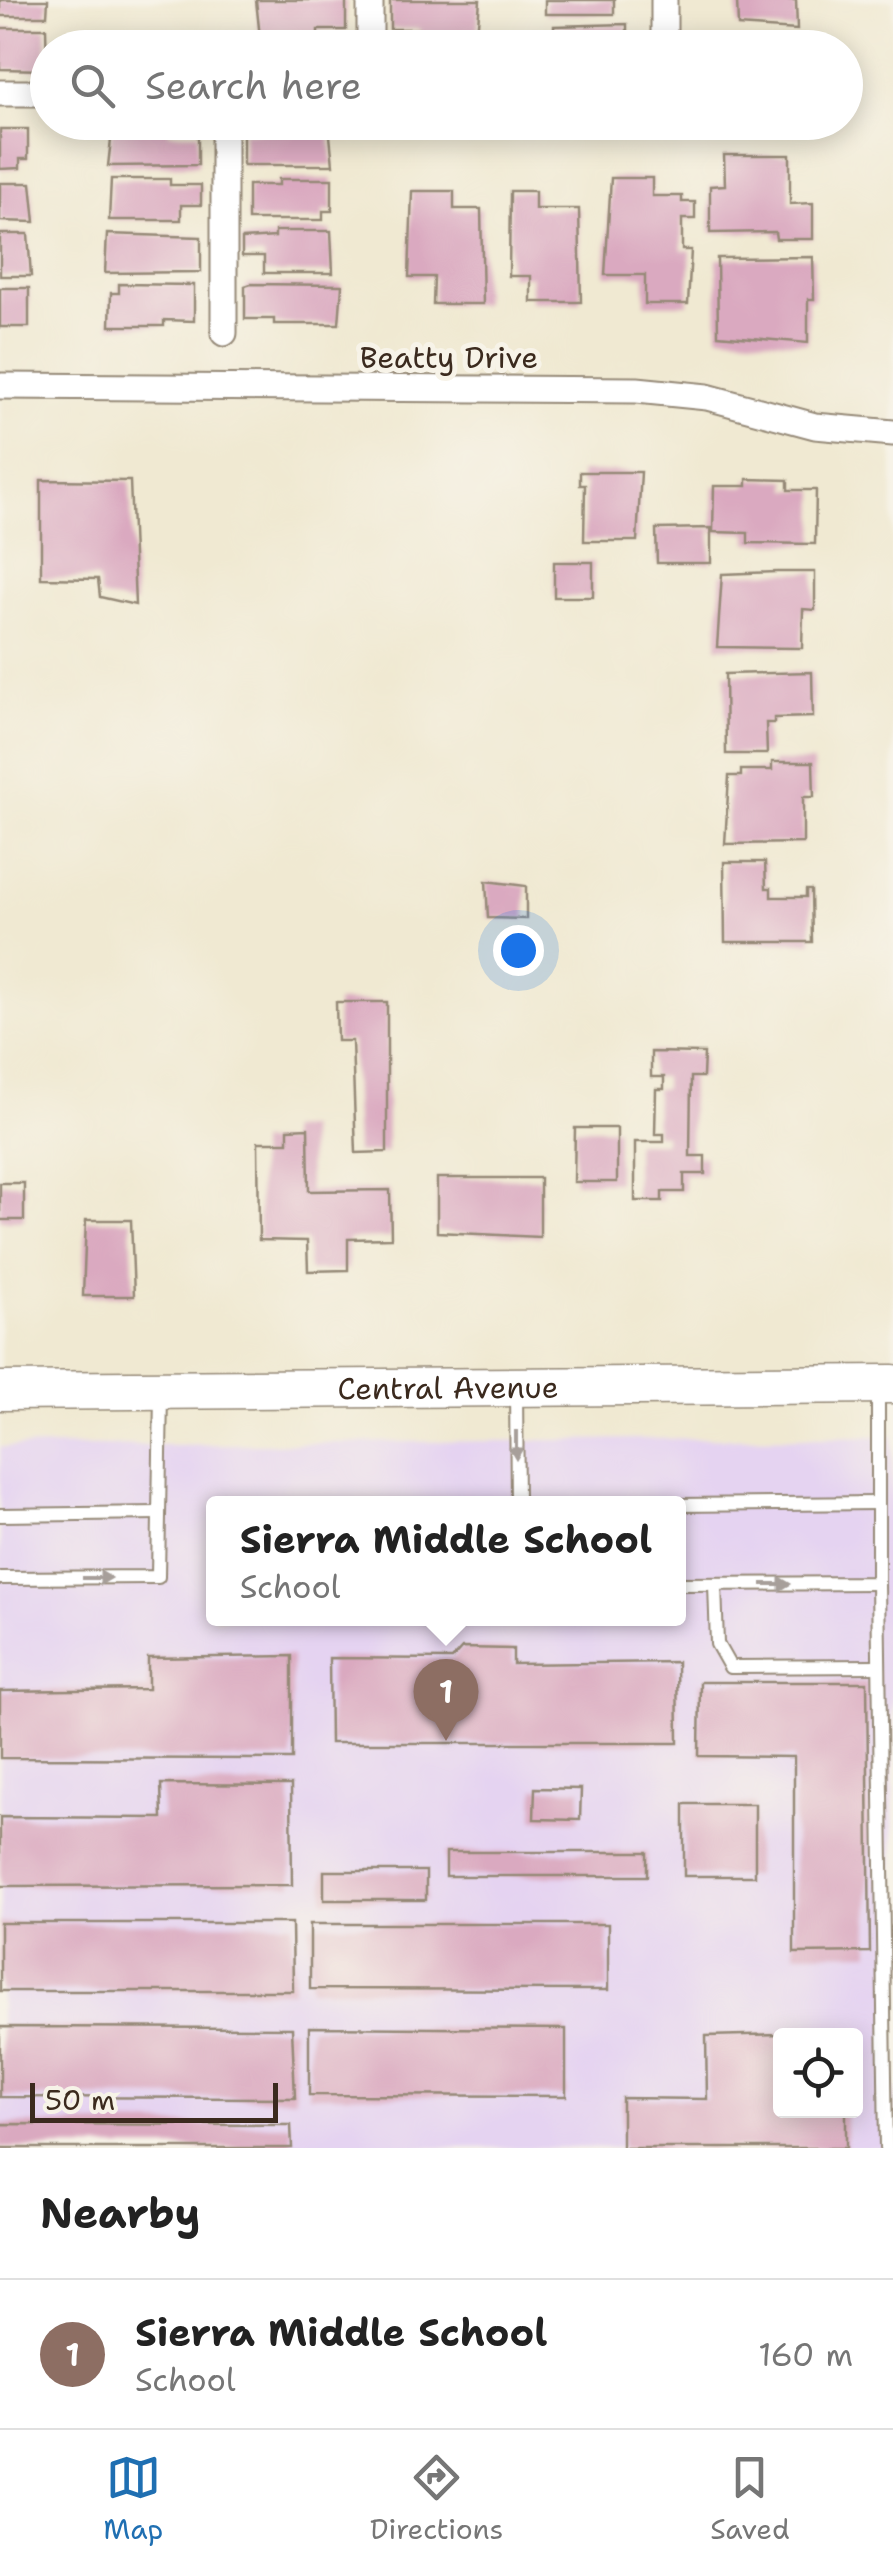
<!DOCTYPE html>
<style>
body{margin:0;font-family:"Shantell Sans",sans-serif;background:#f2f2f2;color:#222}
.controls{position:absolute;right:30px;bottom:30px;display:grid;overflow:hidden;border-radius:10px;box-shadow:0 5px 25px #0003}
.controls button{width:90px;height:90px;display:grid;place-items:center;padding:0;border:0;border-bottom:2px solid #e0e0e0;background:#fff;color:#222;font:50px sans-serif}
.scale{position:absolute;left:30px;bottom:25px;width:248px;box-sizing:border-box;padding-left:10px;border:5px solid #3b2a1e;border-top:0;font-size:28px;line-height:35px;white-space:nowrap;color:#3b2a1e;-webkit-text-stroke:8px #f7f3e8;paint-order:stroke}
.you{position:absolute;left:518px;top:950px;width:35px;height:35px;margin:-25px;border:8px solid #fff;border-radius:50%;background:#1a73e8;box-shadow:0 0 0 15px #1a73e833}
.badge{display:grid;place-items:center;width:65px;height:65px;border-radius:50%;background:#1f6fb2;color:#fff;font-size:32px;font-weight:700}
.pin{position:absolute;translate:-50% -82px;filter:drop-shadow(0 2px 5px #0008)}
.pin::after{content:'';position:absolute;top:52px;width:35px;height:30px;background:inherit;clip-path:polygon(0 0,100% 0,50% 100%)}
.popup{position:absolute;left:206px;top:1496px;width:480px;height:130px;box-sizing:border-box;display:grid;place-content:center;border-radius:10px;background:#fff;filter:drop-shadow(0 2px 8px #0005);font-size:32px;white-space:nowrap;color:#767676}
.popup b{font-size:38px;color:#222}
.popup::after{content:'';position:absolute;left:50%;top:100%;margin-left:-20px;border:20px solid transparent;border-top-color:#fff}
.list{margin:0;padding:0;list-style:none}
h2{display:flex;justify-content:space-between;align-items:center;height:130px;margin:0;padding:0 40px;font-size:42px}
h2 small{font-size:32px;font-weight:400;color:#767676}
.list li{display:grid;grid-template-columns:65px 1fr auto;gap:30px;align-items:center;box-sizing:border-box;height:150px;padding:0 40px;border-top:2px solid #e0e0e0}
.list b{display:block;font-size:38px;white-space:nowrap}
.list p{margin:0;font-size:32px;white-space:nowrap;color:#767676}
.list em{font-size:32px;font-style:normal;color:#767676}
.icon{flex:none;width:55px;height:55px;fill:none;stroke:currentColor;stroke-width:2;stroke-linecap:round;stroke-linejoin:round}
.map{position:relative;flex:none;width:893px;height:2148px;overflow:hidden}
.search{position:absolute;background:#fff;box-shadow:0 5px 25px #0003;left:30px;right:30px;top:30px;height:110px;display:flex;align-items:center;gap:25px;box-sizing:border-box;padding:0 35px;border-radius:55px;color:#767676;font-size:38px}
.sheet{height:280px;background:#fff}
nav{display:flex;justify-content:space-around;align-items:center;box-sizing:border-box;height:140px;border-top:2px solid #e0e0e0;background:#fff;font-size:28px;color:#767676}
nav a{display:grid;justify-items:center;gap:5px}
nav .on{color:#1f6fb2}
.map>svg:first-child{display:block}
</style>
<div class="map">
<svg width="893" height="2148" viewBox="0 0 893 2148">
<rect width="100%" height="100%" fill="#f7f3e8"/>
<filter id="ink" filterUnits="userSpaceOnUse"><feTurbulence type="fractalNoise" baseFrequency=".01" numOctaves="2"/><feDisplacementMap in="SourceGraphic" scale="20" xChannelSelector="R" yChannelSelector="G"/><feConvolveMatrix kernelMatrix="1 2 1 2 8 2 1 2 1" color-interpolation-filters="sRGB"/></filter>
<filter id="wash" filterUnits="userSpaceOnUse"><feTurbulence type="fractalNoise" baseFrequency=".0048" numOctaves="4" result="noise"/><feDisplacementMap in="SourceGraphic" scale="40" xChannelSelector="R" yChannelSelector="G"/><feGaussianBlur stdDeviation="2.25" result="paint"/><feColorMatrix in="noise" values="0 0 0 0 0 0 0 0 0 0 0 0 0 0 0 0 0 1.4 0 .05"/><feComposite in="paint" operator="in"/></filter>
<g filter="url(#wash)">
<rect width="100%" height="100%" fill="#f0e9d2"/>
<path fill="#e5d3f1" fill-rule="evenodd" d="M 893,1436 L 893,2148 L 0,2148 L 0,1447 ZM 214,1504 L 678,1504 L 678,1618 L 214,1618 ZM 780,2036 L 856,2036 L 856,2110 L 780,2110 Z"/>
<g id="blocks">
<g fill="#daa9c0">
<path d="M 0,0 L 48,0 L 47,16 L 0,16 Z"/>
<path d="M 256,0 L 346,0 L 346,30 L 318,30 L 318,37 L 289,37 L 289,47 L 261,47 Z"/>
<path d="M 390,0 L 480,0 L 477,36 L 462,36 L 462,47 L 444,47 L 444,36 L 420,36 L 420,29 L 390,29 Z"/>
<rect x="545" y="0" width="69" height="14"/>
<path d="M 737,0 L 796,0 L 797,30 L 738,26 Z"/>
<path d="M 627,24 L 627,48 L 547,48 L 547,43 L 554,43 L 554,26 Z"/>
<path d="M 0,28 L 46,28 L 47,70 L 0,69 Z"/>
<path d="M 113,122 L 168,125 L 168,133 L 198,133 L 198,165 L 108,166 Z"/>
<path d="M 296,122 L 329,126 L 333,165 L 243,165 L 243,132 L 273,132 L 273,126 Z"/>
<rect x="722" y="122" width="62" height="7"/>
<path d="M 0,129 L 28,129 L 28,159 L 20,159 L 20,168 L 0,169 Z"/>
<path d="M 724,155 L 790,155 L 790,204 L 813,203 L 813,239 L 776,239 L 775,232 L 710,233 L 710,186 L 725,185 Z"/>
<path d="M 611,178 L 652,178 L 652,196 L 682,196 L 682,202 L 695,202 L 695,219 L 682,219 L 682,250 L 691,250 L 688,304 L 645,304 L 645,275 L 605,275 Z"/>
<path d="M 111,179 L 170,179 L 170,185 L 201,185 L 201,205 L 181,205 L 181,220 L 109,220 Z"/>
<path d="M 279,179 L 332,179 L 332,211 L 323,211 L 323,220 L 248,220 L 248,185 L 279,185 Z"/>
<path d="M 0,183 L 31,183 L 35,222 L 0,221 Z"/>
<path d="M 412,191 L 454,191 L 454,209 L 481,209 L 483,304 L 433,304 L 434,277 L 409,277 Z"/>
<path d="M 510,191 L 535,191 L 535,209 L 579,209 L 581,302 L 531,302 L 531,276 L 509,276 Z"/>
<path d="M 275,231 L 331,231 L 333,273 L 264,273 L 264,256 L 242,256 L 242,239 L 275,237 Z"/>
<path d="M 0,234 L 28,234 L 31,276 L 0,276 Z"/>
<path d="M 107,234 L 201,237 L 201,272 L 105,273 Z"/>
<path d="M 813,257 L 814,299 L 808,299 L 808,343 L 718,335 L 717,258 Z"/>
<path d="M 119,284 L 194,285 L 194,321 L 164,320 L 164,326 L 110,326 L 111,293 L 119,293 Z"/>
<path d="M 251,284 L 342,285 L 339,324 L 274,324 L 274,319 L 245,319 L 245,286 Z"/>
<rect x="0" y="288" width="29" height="39"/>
<path d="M 580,472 L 641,472 L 637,541 L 584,541 L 585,485 L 580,485 Z"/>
<path d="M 747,479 L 788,480 L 788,490 L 816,490 L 815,544 L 748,543 L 748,533 L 713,532 L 714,486 L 747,486 Z"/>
<path d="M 41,480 L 130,481 L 135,605 L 100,597 L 98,579 L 41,578 Z"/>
<path d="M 711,528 L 711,563 L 657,563 L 656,529 Z"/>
<rect x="554" y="562" width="39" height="35"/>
<path d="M 777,572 L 815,572 L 815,610 L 803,609 L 802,648 L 717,647 L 722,574 Z"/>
<path d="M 812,672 L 813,717 L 774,718 L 774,723 L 766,723 L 767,754 L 726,754 L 725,674 Z"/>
<path d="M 772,762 L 813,762 L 814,797 L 803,797 L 803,843 L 725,844 L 729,776 L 741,776 L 741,770 L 772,770 Z"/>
<path d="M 724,862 L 765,862 L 766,888 L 771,888 L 771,897 L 806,897 L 806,890 L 811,890 L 812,942 L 725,942 Z"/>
<path d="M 486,881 L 526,886 L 526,919 L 488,918 Z"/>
<path d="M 336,1002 L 387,1002 L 387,1152 L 356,1153 L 352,1041 L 337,1041 Z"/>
<path d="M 651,1052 L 704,1053 L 703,1077 L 691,1077 L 690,1156 L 705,1156 L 705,1174 L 684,1174 L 684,1192 L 662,1192 L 662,1201 L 635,1201 L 635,1142 L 664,1142 L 664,1134 L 655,1134 L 656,1089 L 664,1089 L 664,1077 L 651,1077 Z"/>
<path d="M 308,1128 L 309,1191 L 390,1190 L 391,1238 L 348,1239 L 348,1270 L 308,1271 L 307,1241 L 259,1240 L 258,1142 L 288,1142 L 288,1129 Z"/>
<path d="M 575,1128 L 617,1128 L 617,1182 L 574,1182 Z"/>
<path d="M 437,1178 L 540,1178 L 540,1237 L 437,1232 Z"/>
<rect x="0" y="1183" width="24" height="37"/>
<path d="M 86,1220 L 131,1220 L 134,1296 L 83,1296 Z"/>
<path d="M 462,1648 L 513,1649 L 513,1664 L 677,1662 L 678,1743 L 330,1743 L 329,1658 L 452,1659 Z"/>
<path d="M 292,1656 L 292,1759 L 0,1758 L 0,1691 L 148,1689 L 148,1658 Z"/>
<path d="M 700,1682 L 867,1682 L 870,1952 L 794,1953 L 794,1757 L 699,1756 Z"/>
<path d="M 161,1784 L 291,1785 L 292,1885 L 0,1886 L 0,1817 L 162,1818 Z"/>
<path d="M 535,1788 L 581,1789 L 580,1820 L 534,1819 Z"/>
<rect x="684" y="1804" width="71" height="72"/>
<rect x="446" y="1852" width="201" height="24"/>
<rect x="324" y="1871" width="102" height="29"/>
<path d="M 0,1923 L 292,1923 L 293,1991 L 0,1991 Z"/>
<path d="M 310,1924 L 608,1924 L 608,1990 L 310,1989 Z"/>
<path d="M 0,2027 L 292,2028 L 295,2098 L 0,2097 Z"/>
<path d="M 309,2027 L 566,2029 L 566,2096 L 309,2095 Z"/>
<path d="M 780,2034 L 780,2110 L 846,2110 L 846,2148 L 622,2148 L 622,2098 L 707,2099 L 706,2036 Z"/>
<path d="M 0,2124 L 291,2125 L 292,2148 L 0,2148 Z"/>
</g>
</g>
</g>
<g filter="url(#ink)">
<use href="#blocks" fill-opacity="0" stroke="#968a78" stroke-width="2.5"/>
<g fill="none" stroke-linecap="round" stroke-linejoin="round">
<g stroke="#968a78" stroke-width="16">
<g id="service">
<path d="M 516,1389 L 517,1504"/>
<path d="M 678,1505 L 878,1503"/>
<path d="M 0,1515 L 159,1513"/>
<path d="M 0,1578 L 158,1577 L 161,1393"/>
<path d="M 878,1583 L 886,2148"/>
<path d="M 678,1584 L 878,1583 L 878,1390"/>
<path d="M 715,1584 L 717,1644 L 730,1667 L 878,1666"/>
</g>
</g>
<g stroke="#968a78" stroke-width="29">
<g id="minor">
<path d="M 370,0 L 370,48"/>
<path d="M 664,0 L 664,48"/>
<path d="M 0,93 L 48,93"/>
<path d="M 224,122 L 224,333"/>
<path d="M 0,386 L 637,390 L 707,397 L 815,426 L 893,433"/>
</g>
</g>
<g stroke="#968a78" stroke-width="41">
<g id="secondary">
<path id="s1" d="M 0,1391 L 893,1384"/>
</g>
</g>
<use href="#service" stroke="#fff" stroke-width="12"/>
<use href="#minor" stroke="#fff" stroke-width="25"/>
<use href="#secondary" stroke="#fff" stroke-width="38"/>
</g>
<defs><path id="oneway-solid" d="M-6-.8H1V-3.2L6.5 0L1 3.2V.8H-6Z" transform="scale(2.5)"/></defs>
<g fill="#a79f9a">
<use href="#oneway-solid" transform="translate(516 1445) rotate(90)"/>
<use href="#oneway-solid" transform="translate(97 1578)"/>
<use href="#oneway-solid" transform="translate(776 1584)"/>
</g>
</g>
<g text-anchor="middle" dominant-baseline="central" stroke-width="10" stroke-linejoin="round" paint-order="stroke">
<g font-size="30" fill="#3b2a1e" stroke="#f7f3e8">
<text x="449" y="357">Beatty Drive</text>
<text stroke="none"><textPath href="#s1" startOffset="448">Central Avenue</textPath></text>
</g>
</g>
</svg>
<div class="controls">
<button><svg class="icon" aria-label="locate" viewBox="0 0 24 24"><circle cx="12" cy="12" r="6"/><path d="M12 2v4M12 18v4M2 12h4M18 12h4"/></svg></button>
</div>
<div class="scale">50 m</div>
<div class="you"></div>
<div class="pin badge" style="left:446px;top:1741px;background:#8d6e63">1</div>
<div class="popup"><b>Sierra Middle School</b>School</div>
<div class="search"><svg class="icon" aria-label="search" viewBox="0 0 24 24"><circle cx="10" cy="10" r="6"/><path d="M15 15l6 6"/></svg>Search here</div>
</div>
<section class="sheet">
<h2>Nearby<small></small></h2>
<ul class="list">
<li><span class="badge" style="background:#8d6e63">1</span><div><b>Sierra Middle School</b><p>School</p></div><em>160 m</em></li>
</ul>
</section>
<nav>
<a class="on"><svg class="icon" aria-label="map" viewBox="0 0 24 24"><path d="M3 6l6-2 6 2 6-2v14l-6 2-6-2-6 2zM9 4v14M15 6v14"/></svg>Map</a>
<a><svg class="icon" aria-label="directions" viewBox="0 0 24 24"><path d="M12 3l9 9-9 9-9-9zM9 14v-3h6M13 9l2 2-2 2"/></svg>Directions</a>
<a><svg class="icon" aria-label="saved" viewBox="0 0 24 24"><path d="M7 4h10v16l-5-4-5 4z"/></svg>Saved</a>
</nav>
